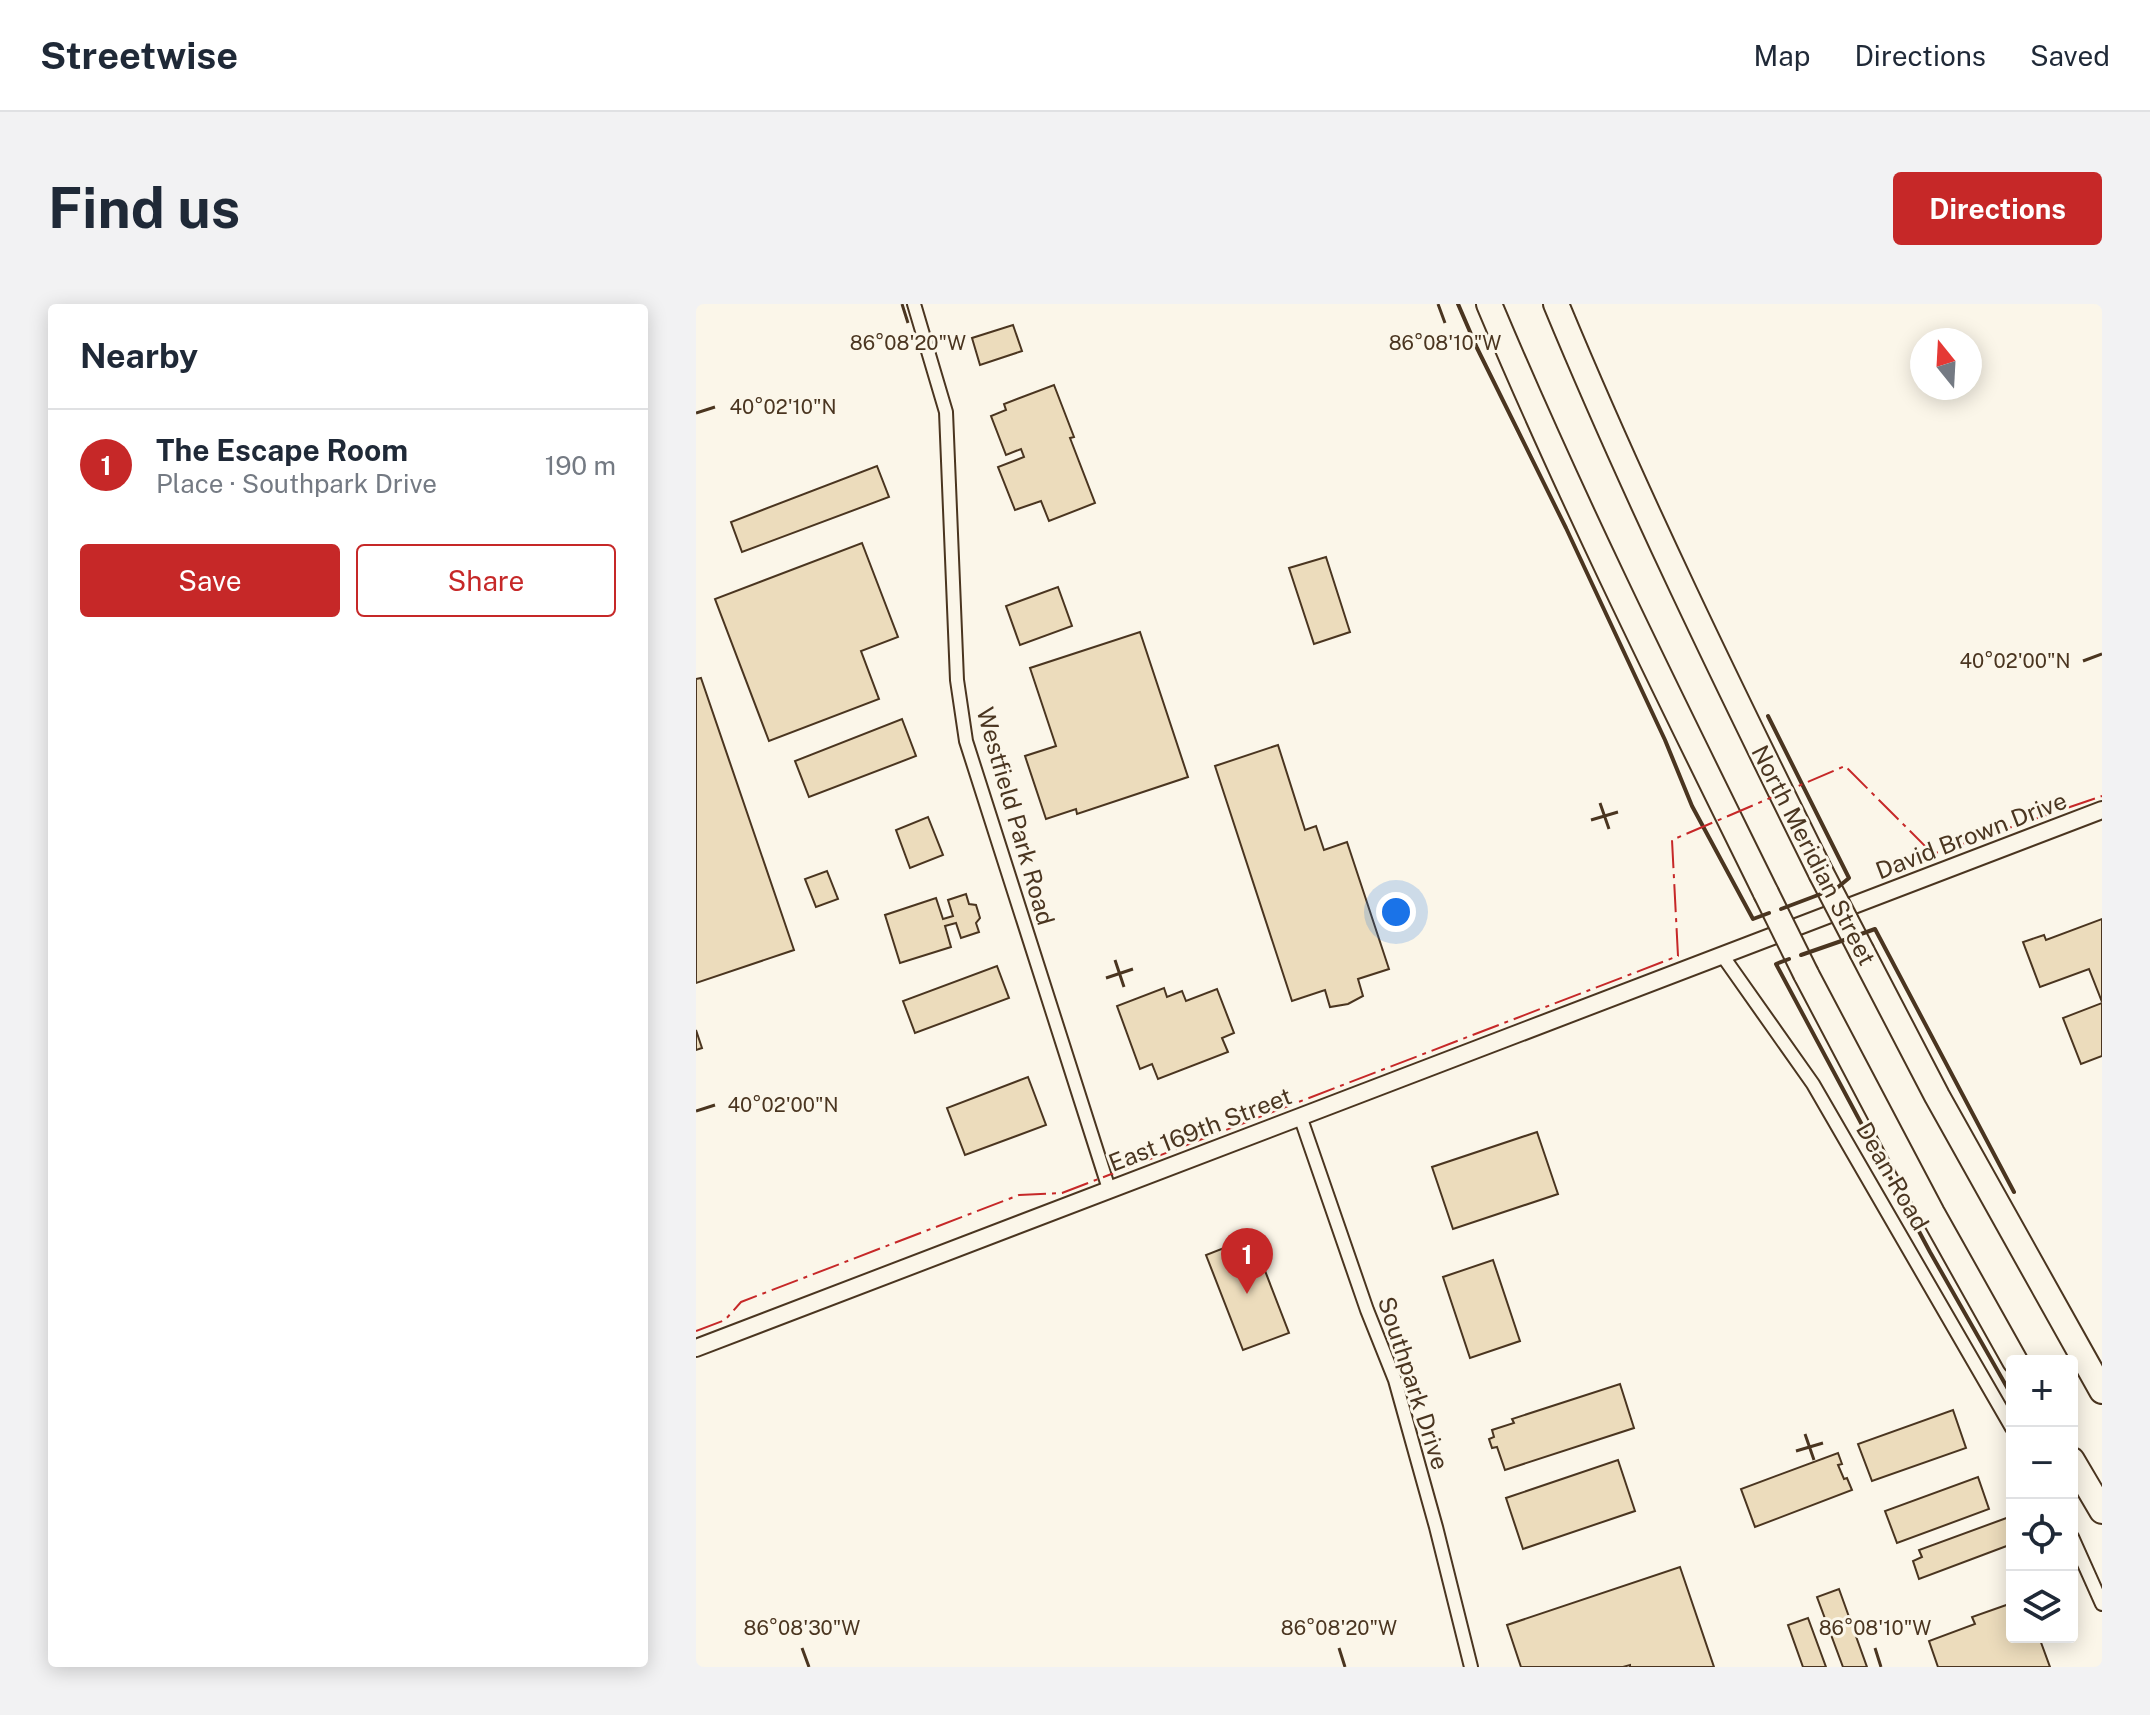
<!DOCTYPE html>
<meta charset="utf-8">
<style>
body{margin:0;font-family:"Public Sans",sans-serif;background:#f2f2f3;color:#1f2937}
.controls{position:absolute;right:24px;bottom:24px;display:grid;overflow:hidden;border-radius:8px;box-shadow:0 4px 20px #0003}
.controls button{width:72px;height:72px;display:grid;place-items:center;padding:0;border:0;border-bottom:2px solid #e0e1e3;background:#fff;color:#1f2937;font:40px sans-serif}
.compass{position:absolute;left:1214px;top:24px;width:72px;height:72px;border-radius:50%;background:#fff;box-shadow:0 4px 20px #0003;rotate:342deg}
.you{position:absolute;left:700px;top:608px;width:28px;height:28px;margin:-20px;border:6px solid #fff;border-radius:50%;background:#1a73e8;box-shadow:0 0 0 12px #1a73e833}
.badge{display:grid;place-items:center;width:52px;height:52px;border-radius:50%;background:#c62828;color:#fff;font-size:26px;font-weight:700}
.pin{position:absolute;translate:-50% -66px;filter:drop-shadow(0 2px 4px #0008)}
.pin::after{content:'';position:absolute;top:42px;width:28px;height:24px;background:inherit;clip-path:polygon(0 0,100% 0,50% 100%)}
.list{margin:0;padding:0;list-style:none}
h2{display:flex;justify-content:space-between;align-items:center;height:104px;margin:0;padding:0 32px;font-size:34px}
h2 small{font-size:26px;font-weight:400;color:#747a83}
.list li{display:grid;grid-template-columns:52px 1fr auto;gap:24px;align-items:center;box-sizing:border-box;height:112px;padding:0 32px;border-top:2px solid #e0e1e3}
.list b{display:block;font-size:30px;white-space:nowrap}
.list p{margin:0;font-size:26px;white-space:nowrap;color:#747a83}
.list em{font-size:26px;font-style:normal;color:#747a83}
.actions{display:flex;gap:16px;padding:24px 32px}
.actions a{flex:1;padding:18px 0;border:2px solid #c62828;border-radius:8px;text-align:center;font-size:28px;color:#c62828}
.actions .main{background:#c62828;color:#fff}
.icon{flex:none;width:44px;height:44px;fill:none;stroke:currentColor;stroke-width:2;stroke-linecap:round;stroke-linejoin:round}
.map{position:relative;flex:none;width:1406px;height:1363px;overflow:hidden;border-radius:8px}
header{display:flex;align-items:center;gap:48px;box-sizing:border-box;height:112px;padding:0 40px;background:#fff;border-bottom:2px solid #e0e1e3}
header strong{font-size:38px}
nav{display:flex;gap:44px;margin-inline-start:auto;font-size:28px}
.intro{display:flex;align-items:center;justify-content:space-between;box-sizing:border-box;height:192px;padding:0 48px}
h1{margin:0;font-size:56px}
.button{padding:20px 36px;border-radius:8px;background:#c62828;color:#fff;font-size:28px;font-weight:700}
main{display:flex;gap:48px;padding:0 48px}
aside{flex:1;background:#fff;border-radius:8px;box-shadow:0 4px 20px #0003}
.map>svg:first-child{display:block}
</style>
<header>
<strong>Streetwise</strong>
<nav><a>Map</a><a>Directions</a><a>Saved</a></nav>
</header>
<div class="intro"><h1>Find us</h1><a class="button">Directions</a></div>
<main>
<aside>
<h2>Nearby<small></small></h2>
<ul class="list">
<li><span class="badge">1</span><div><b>The Escape Room</b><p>Place · Southpark Drive</p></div><em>190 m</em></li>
</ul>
<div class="actions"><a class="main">Save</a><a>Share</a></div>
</aside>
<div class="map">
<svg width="1406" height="1363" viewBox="0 0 1406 1363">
<rect width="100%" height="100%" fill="#fbf6e9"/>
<g fill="#ecdcbc" stroke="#4a3520" stroke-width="2">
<path d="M 317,21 L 326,47 L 284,61 L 276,34 Z"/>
<path d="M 358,81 L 378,133 L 374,134 L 399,199 L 353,217 L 345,197 L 319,206 L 302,163 L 328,153 L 325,145 L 310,151 L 295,112 L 310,106 L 308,100 Z"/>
<path d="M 181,162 L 193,193 L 46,248 L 35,218 Z"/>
<path d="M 166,239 L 202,333 L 165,347 L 183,395 L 73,437 L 19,295 Z"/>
<path d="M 630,253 L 654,328 L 618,340 L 593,264 Z"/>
<path d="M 362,283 L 376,322 L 324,341 L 310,302 Z"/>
<path d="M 444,328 L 492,473 L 381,510 L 380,505 L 350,515 L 329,452 L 360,442 L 334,364 Z"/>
<path d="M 5,374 L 98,646 L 0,679 L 0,375 Z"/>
<path d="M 206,415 L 220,452 L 113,493 L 99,457 Z"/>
<path d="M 582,441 L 609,526 L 620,522 L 628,546 L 651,538 L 693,665 L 662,675 L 667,692 L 652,700 L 634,703 L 629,686 L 596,697 L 519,462 Z"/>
<path d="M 232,513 L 247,551 L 214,564 L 200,526 Z"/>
<path d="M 131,567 L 142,595 L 120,603 L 109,575 Z"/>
<path d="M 270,590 L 273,600 L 280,601 L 284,614 L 280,619 L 283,628 L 265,634 L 260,619 L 249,622 L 255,643 L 204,659 L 189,611 L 240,594 L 247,615 L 257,612 L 252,596 Z"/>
<path d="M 1406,615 L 1406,698 L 1393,665 L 1344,683 L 1327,638 L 1348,631 L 1350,636 Z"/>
<path d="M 301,662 L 313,694 L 219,729 L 207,697 Z"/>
<path d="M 468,684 L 471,693 L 486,687 L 490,697 L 521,685 L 538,729 L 526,734 L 532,748 L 462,775 L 456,760 L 444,765 L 421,702 Z"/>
<path d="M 1406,699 L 1406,752 L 1385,760 L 1367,714 Z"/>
<path d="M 0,726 L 6,744 L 0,746 Z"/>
<path d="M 332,773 L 350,821 L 269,851 L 251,804 Z"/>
<path d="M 841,828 L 862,890 L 757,925 L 736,863 Z"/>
<path d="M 556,933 L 593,1029 L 547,1046 L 510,951 Z"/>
<path d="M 797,956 L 824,1037 L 774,1054 L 747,973 Z"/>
<path d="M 924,1080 L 938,1124 L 809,1166 L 801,1143 L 796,1144 L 793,1135 L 798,1133 L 796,1126 L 818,1119 L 816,1115 Z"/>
<path d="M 1257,1106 L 1270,1144 L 1176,1177 L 1162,1140 Z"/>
<path d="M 1142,1149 L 1146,1160 L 1142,1161 L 1148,1175 L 1151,1174 L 1156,1186 L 1059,1223 L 1045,1185 Z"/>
<path d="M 922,1156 L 939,1207 L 827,1245 L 810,1194 Z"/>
<path d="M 1282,1173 L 1293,1205 L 1201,1239 L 1189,1207 Z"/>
<path d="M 1316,1212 L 1316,1240 L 1223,1275 L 1217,1257 L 1226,1253 L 1223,1246 Z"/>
<path d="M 984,1263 L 1018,1363 L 934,1363 L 934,1361 L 927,1363 L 825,1363 L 811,1321 Z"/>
<path d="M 1143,1285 L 1171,1363 L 1147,1363 L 1121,1293 Z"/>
<path d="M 1316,1299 L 1316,1333 L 1343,1333 L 1354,1363 L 1242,1363 L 1233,1337 L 1279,1320 L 1276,1313 Z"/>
<path d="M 1112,1314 L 1130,1363 L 1107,1363 L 1092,1321 Z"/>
</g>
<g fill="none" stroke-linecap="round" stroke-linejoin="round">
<g stroke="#4a3520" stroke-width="16">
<g id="minor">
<path d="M 218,0 L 250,108 L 261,376 L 270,437 L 413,885"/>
<path d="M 1026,651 L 1117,780 L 1316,1124"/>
<path d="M 604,812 L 671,1006 L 699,1076 L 740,1223 L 775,1363"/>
<path d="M 1376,1233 L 1406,1300"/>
</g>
</g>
<g stroke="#4a3520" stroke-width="20">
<path id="tertiary" d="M 0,1044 L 1406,506"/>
</g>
<g stroke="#4a3520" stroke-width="28">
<g id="motorway">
<path d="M 793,0 C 877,200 974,394 1070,589"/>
<path d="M 860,0 C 940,193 1032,381 1125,569"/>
<path d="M 1166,648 L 1241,792 L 1406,1087"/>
<path d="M 1110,670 L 1236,909 L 1319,1057"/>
<path d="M 1376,1156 L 1406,1207"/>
</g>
</g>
<use href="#minor" stroke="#fbf6e9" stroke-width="12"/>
<use href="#tertiary" stroke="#fbf6e9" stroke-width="16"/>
<use href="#motorway" stroke="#fbf6e9" stroke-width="24"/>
<g stroke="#4a3520" stroke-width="28" stroke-linecap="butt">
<g id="motorway-bridge">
<path d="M 1125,569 L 1166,648"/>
<path d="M 1070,589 L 1110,670"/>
</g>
</g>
<use href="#motorway-bridge" stroke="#fbf6e9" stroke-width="24"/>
<g stroke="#4a3520" stroke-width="4">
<path d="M 762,0 L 781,44 L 870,224 L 969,436 L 996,502 L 1057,615 L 1073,609"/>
<path d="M 1072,412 L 1153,574 L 1141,584"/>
<path d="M 1085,605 L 1130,588"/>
<path d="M 1165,630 L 1179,625 L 1318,888"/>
<path d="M 1105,651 L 1154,634"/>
<path d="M 1093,655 L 1080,660 L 1234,948 L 1316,1092"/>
</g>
<path stroke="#c62828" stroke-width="2" stroke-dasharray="28 6 4 6" stroke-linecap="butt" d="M 0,1027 L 29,1016 L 45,998 L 323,891 L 366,889 L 982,652 L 976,536 L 1149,462 L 1237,550 L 1406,492"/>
</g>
<path fill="none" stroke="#4a3520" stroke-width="3" d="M 206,0 L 212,19M 742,0 L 749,19M 0,109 L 19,103M 1387,357 L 1406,350M 904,499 L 913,525M 895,516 L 922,508M 419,656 L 428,683M 410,674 L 437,665M 0,807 L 19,801M 1109,1130 L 1118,1156M 1100,1147 L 1127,1139M 106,1344 L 113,1363M 643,1344 L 649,1363M 1179,1344 L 1185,1363"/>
<g text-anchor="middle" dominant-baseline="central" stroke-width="6" stroke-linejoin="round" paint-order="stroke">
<g font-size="24" fill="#4a3520" stroke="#fbf6e9">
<text transform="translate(320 512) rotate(74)">Westfield Park Road</text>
<text transform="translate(1275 531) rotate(-21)">David Brown Drive</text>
<text transform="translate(1118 551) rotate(63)">North Meridian Street</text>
<text transform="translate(504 825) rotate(-21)">East 169th Street</text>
<text transform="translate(1197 872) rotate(60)">Dean Road</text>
<text transform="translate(718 1079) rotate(72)">Southpark Drive</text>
</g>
</g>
<g font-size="20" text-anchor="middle" fill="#4a3520" stroke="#fbf6e9" stroke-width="6" stroke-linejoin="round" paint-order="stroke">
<text x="212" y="46">86°08'20"W</text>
<text x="749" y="46">86°08'10"W</text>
<text x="87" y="110">40°02'10"N</text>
<text x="1319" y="364">40°02'00"N</text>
<text x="87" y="808">40°02'00"N</text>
<text x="106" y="1331">86°08'30"W</text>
<text x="643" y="1331">86°08'20"W</text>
<text x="1179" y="1331">86°08'10"W</text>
</g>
</svg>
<div class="controls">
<button>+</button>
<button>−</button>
<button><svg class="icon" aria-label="locate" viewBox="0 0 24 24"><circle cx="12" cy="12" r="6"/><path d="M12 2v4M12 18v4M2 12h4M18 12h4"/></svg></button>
<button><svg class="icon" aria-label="layers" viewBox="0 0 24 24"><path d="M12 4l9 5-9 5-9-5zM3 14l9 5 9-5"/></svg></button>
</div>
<svg class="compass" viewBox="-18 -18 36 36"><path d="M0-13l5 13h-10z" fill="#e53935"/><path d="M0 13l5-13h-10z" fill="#747a83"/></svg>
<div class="you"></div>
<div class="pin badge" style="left:551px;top:990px">1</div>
</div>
</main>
